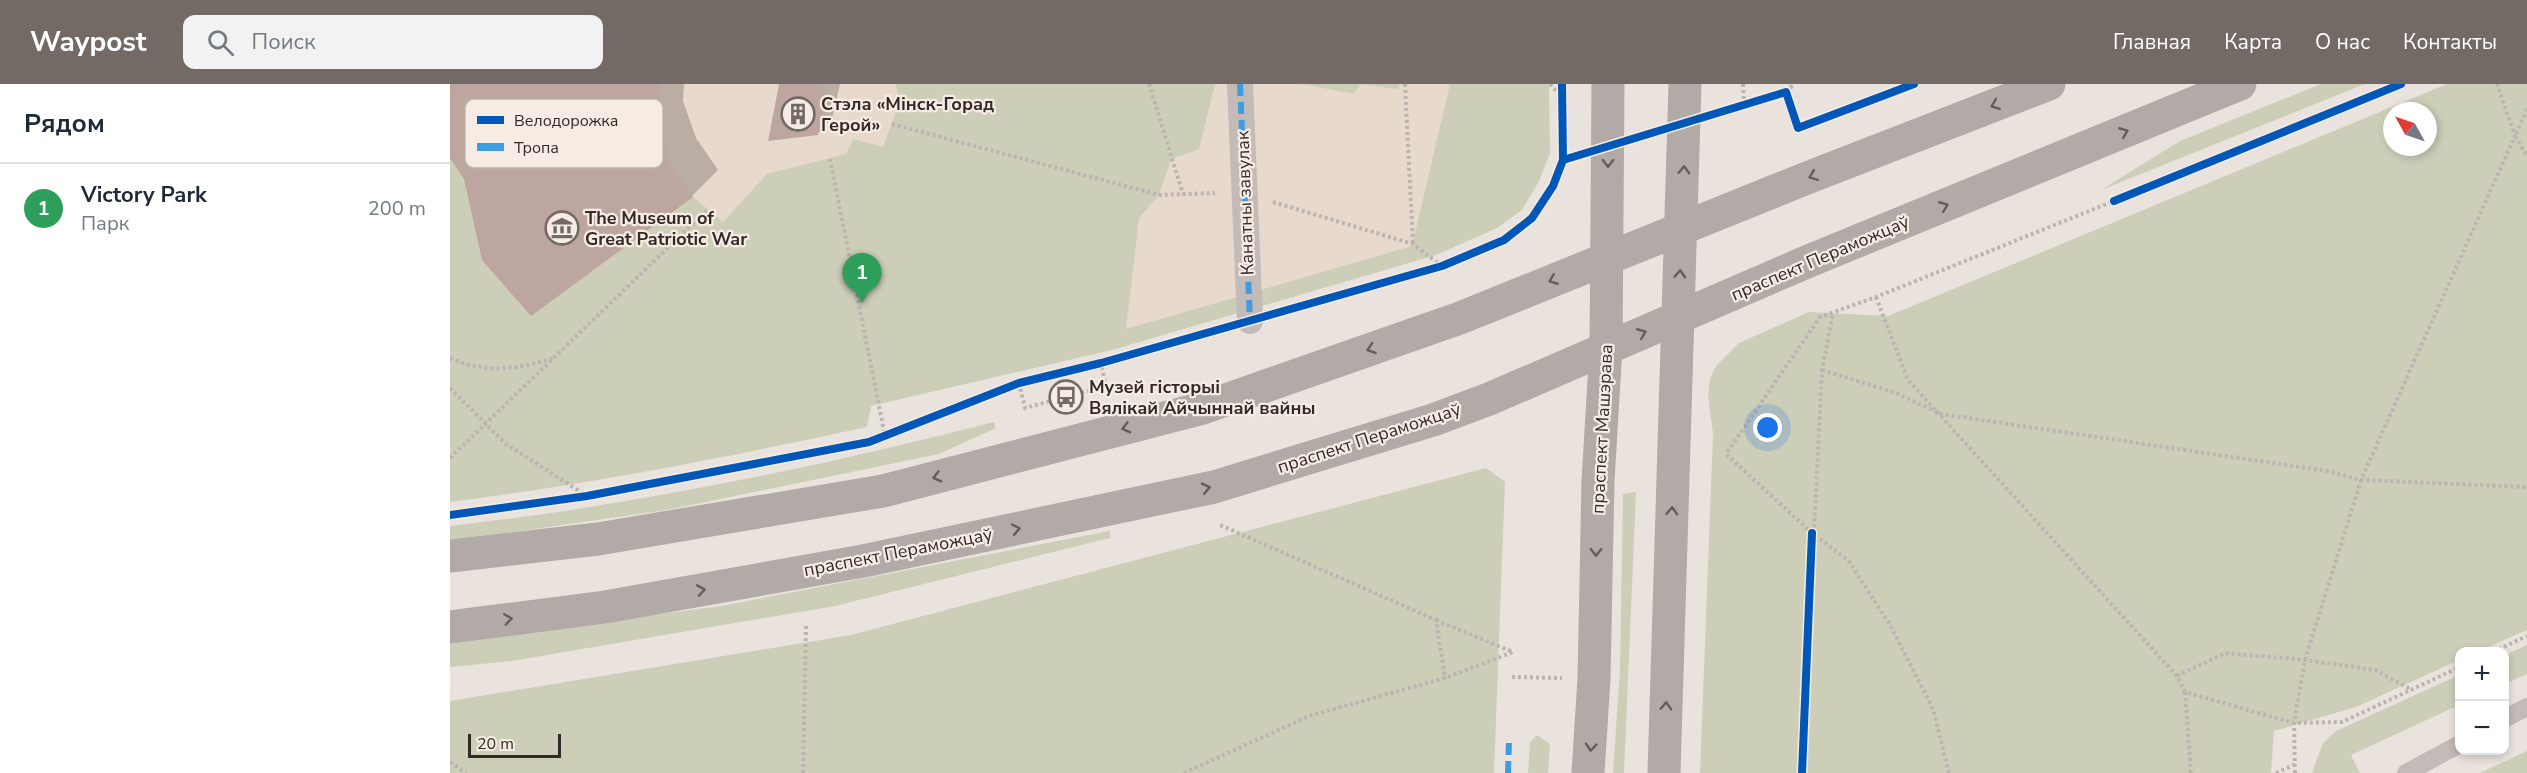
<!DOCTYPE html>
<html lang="ru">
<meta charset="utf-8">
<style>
body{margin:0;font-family:"Nunito Sans",sans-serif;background:#f2f2f3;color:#1f2937}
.controls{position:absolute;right:18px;bottom:18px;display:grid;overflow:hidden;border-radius:12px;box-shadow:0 3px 9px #0003}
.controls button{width:54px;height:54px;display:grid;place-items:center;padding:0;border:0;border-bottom:2px solid #e0e1e3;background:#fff;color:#1f2937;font:30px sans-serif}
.compass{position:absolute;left:1933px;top:18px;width:54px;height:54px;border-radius:50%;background:#fff;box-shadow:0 3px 9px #0003;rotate:310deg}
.scale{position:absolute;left:18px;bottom:15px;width:93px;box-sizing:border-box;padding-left:6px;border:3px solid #332926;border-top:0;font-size:16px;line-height:21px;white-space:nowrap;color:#332926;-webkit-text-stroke:4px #f7ece4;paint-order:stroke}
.you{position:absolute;left:1318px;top:344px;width:21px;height:21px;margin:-15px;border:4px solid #fff;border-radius:50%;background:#1a73e8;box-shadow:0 0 0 9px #1a73e833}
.badge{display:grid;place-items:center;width:39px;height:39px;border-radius:50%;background:#736a66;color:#fff;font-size:20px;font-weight:700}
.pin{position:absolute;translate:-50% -50px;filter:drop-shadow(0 2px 3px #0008)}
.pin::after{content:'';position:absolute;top:32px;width:21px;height:18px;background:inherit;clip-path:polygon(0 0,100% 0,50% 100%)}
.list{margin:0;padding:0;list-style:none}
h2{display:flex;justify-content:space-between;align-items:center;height:78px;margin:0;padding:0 24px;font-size:26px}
h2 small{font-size:20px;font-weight:400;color:#747a83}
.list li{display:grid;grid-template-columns:39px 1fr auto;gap:18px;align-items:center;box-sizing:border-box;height:90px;padding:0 24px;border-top:2px solid #e0e1e3}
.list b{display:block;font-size:22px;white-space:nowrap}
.list p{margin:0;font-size:20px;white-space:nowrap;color:#747a83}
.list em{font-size:20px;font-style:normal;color:#747a83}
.icon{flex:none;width:33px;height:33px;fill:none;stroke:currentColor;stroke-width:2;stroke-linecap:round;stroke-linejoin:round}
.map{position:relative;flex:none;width:2077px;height:689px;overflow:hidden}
header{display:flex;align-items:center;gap:36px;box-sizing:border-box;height:84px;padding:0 30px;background:#736a66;color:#fff}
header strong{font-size:28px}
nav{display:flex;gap:33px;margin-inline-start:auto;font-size:21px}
.search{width:420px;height:54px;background:#f2f2f3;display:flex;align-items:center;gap:15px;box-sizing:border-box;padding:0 21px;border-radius:12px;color:#747a83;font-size:22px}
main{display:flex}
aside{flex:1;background:#fff}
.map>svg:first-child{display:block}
</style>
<header>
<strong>Waypost</strong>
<div class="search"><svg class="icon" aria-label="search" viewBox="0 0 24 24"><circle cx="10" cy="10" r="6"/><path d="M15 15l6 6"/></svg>Поиск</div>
<nav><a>Главная</a><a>Карта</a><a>О нас</a><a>Контакты</a></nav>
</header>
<main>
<aside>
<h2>Рядом<small></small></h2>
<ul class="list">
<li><span class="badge" style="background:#2e9e5b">1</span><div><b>Victory Park</b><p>Парк</p></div><em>200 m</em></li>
</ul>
</aside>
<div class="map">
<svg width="2077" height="689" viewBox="0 0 2077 689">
<rect width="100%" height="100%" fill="#eae3dd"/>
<g fill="#cdceb8" fill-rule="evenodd">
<path d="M 0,0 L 1099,0 L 1100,69 L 1089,97 L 1072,126 L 1047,144 L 986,171 L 662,266 L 421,322 L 417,343 C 279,373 140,400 0,418 Z"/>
<path d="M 1871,0 L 1915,0 L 1651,106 L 1730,57 Z"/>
<path d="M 1997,0 L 2077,0 L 2077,546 L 2029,567 L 2010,568 L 2009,576 L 1906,623 L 1824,647 L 1821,689 L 1250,689 L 1263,350 L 1258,312 L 1260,294 L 1266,282 L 1289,259 L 1359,228 L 1438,232 ZM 1942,27 L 1978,27 L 1978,63 L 1942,63 Z"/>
<path d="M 544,338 L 546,344 L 489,370 L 217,426 L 0,457 L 0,442 C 184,421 365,384 544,338 Z"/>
<path d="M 1036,384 L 1055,398 L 1044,689 L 0,689 L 0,617 L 401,551 Z"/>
<path d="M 1186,408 L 1174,689 L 1163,689 L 1170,584 L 1173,410 Z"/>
<path d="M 660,447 L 660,454 L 385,522 L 62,577 L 0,583 L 0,558 L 271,522 Z"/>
<path d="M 2077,561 L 2077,590 L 2055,600 L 2055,571 Z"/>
<path d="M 2009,591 L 2009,621 L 1901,671 L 1910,689 L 1862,689 L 1873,659 L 1886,647 Z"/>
<path d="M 1087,651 L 1100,660 L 1098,689 L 1078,689 L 1080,658 Z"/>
<path d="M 2077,667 L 2077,689 L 2030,689 Z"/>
</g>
<g fill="#e8d9cd">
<path d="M 210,0 L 446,0 L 449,19 L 433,63 L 403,55 L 396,70 L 317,90 L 273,138 L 243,113 L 220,81 L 208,44 Z"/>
<path d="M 765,0 L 852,0 L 904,10 L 910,0 L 948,5 L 950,0 L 1000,0 L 962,162 L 676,245 L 689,134 L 709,111 L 721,75 L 749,65 Z"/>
</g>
<g fill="#0003">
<path d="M 0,0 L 234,0 L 233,17 L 246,54 L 268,86 L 242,112 L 15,95 L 0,71 Z"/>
<path d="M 331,0 L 390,0 L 382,35 L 367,50 Z"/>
</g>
<g fill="#bda5a0">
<path d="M 0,0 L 210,0 L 208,44 L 220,81 L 243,113 L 81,232 L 32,176 L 14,95 L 0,74 Z"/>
<path d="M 329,0 L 364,0 L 377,8 L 368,51 L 318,57 Z"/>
</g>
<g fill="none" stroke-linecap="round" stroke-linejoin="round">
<g stroke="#bbb4b0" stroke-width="4" stroke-dasharray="3 3" stroke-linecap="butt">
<path d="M 699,0 L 733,110"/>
<path d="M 955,0 L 963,160"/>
<path d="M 1100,0 L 1112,13"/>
<path d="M 1293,0 L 1294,21"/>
<path d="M 1336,8 L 1344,0"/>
<path d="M 2077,25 L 2065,52 L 2077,72"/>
<path d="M 1273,29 L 1336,8 L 1348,44 L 1458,3"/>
<path d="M 442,40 L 709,111 L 765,109"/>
<path d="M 380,75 L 435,352"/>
<path d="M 823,118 L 963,160 L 992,182"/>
<path d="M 1426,213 L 1458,296 L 1727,592 L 1735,608 L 1844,639 L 1892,638 L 2010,583"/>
<path d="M 0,274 C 35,290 68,285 104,274"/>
<path d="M 1372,286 L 1446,309 L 1491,330 L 1877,387 L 1911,396 L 2077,403"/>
<path d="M 569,299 L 575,324 L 656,302 L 651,279"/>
<path d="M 0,304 L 56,360 L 137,412"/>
<path d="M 616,313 L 619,327"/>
<path d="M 0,374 L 256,127"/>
<path d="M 986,536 L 1063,568 L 995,594"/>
<path d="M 2043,568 L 2077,552"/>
<path d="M 1727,592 L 1775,569 L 1855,576 L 1925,586 L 1960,605"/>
<path d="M 1062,593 L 1112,594"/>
<path d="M 1735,608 L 1741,689"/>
<path d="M 0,678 L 16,689"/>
<path d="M 353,689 L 356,541"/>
<path d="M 734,689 L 859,632 L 995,594 L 986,536 L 770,441"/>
<path d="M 1352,689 L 1372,286 L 1383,229"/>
<path d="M 1499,689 L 1483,625 L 1440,541 L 1398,476 L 1362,449 L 1276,370 L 1370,233 L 1426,213 L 1664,117"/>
<path d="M 1826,689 L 1846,680"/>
<path d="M 1845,689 L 1844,639 L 1855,576 L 1911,396 L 2065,52 L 2047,0"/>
</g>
<g stroke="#c2bbb7" stroke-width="18">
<path d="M 2054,635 L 2077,623"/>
<path d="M 1956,689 L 2010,660"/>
</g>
<path stroke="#c2bbb7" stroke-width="26" d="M 790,0 L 800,237"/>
<g stroke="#b1aaa6" stroke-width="33">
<path d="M 0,472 L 148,455 L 433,407 L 753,324 L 1010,234 L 1357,94 L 1599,0"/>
<path d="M 0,543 L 155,523 L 413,477 L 764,403 L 983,336 L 1039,315 L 1359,177 L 1790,0"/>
<path d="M 1138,689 L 1144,595 L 1148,397 L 1156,263 L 1158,0"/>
<path d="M 1214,689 L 1235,0"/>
</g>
<g stroke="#3e9ce0" stroke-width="6" stroke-dasharray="12 6" stroke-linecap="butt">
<path d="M 790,0 L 800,237"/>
<path d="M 1058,689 L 1059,656"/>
</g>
<g stroke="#f7ece4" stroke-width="11">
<g id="cycleway">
<path d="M 1113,76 L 1336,8 L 1348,44 L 1464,0"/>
<path d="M 1664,117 L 1951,0"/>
<path d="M 0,431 L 137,412 L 419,358 L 569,299 L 651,279 L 992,182 L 1054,156 L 1082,134 L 1103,102 L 1113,76 L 1112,0"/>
<path d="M 1352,689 L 1362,449"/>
</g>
</g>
<use href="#cycleway" stroke="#0057b8" stroke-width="8"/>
</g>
<defs><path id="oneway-chevron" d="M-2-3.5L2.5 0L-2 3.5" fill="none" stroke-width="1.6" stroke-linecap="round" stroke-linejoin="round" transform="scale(1.5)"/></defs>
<g stroke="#655d59">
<use href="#oneway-chevron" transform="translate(1545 21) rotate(159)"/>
<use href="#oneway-chevron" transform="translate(1674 48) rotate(-22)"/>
<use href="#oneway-chevron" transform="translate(1158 79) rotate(90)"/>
<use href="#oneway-chevron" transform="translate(1234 86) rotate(-88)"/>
<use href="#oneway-chevron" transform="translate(1363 92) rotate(159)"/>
<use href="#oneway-chevron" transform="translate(1494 122) rotate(-22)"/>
<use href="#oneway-chevron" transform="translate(1230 190) rotate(-87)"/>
<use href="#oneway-chevron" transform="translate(1103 196) rotate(158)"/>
<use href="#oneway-chevron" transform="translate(1192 249) rotate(-22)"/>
<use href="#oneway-chevron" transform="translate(921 265) rotate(161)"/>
<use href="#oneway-chevron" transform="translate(676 344) rotate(165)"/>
<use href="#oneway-chevron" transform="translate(487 393) rotate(165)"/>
<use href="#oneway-chevron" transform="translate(756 404) rotate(-13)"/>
<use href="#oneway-chevron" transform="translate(1222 427) rotate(-88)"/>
<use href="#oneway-chevron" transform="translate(566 445) rotate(-12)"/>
<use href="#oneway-chevron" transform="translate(1146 468) rotate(91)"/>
<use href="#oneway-chevron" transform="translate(251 506) rotate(-10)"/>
<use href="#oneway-chevron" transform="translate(58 535) rotate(-8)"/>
<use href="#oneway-chevron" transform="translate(1216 622) rotate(-88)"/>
<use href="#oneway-chevron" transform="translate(1141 663) rotate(95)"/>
</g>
<defs>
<g id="building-ring" transform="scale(1.725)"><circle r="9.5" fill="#f7ece4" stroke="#736a66" stroke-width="1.5"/><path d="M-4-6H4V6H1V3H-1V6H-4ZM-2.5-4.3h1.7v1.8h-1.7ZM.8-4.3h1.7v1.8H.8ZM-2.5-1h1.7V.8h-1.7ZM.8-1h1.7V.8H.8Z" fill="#736a66"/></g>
<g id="museum-ring" transform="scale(1.725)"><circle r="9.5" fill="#f7ece4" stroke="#736a66" stroke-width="1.5"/><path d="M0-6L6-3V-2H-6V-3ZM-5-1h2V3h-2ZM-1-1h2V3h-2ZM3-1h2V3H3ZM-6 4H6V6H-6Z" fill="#736a66"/></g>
<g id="bus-ring" transform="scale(1.725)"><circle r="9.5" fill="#f7ece4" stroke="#736a66" stroke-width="1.5"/><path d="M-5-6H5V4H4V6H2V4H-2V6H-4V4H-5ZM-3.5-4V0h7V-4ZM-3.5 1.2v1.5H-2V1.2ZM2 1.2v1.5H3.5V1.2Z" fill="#736a66"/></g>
</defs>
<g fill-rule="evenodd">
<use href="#building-ring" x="348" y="30"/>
<use href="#museum-ring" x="112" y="144"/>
<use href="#bus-ring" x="616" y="313"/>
</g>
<g text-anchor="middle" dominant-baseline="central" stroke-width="4.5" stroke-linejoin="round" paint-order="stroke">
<g font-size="18" font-weight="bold" fill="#332926" stroke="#f7ece4" text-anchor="start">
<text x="371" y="20">Стэла «Мінск-Горад<tspan x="371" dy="21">Герой»</tspan></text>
<text x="135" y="134">The Museum of<tspan x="135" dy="21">Great Patriotic War</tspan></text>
<text x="639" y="303">Музей гісторыі<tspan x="639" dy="21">Вялікай Айчыннай вайны</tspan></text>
</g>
<g font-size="18" fill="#332926" stroke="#f7ece4">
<text transform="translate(795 119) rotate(-92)">Канатны завулак</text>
<text transform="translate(1370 174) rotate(-23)">праспект Пераможцаў</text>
<text transform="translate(1152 345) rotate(-87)">праспект Машэрава</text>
<text transform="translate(919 354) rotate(-18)">праспект Пераможцаў</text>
<text transform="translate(448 468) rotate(-11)">праспект Пераможцаў</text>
</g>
</g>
<rect x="15" y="15" width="198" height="69" rx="9" fill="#f7ece4" stroke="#bcb2ab" stroke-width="1.5"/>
<rect x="27" y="32" width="27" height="8" fill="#0057b8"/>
<rect x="27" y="59" width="27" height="8" fill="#3e9ce0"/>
<g font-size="16" fill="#332926">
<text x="64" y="42">Велодорожка</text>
<text x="64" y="69">Тропа</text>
</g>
</svg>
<div class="controls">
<button>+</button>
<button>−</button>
</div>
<svg class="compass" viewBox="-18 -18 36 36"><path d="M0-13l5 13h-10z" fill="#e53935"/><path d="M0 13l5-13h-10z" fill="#747a83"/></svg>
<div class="scale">20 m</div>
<div class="you"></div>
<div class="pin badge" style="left:412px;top:219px;background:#2e9e5b">1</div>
</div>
</main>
